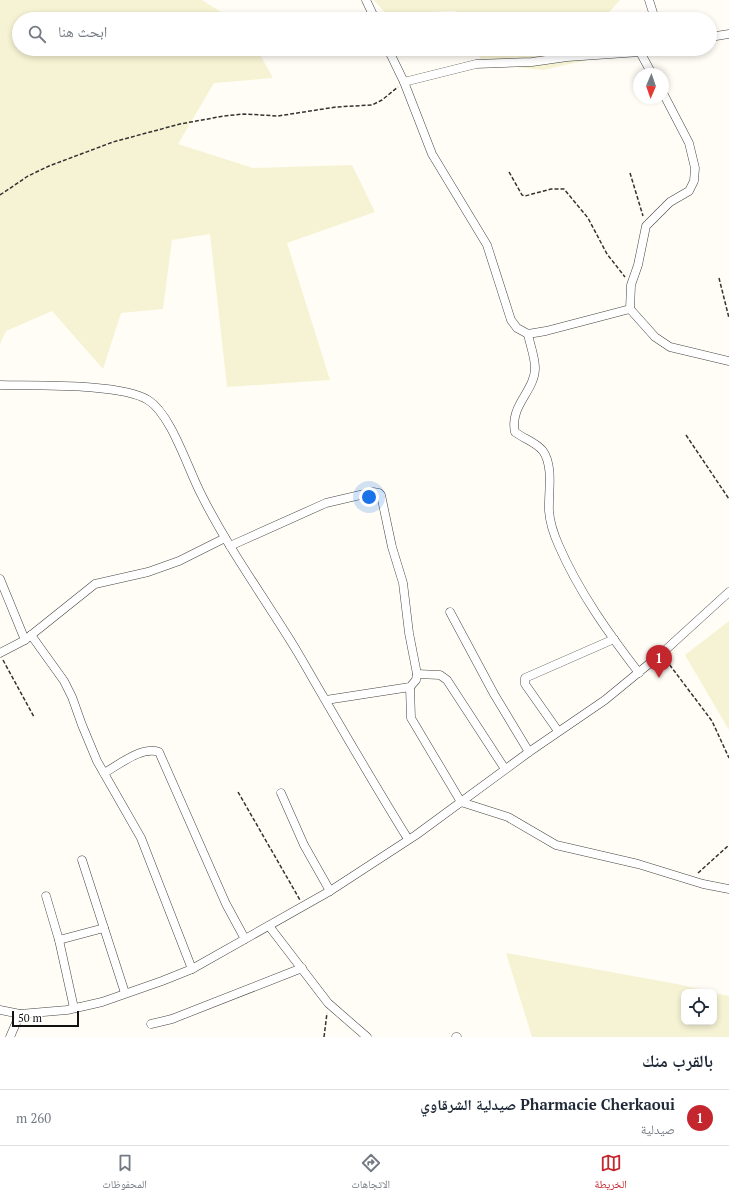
<!DOCTYPE html>
<html lang="ar">
<meta charset="utf-8">
<style>
body{margin:0;font-family:"PT Serif","Noto Naskh Arabic",serif;background:#f6f6f7;color:#1f2937;direction:rtl}
.controls{position:absolute;right:12px;bottom:12px;display:grid;overflow:hidden;border-radius:8px;box-shadow:0 2px 6px #0003}
.controls button{width:36px;height:36px;display:grid;place-items:center;padding:0;border:0;border-bottom:1px solid #e0e1e3;background:#fff;color:#1f2937;font:20px sans-serif}
.compass{position:absolute;left:633px;top:68px;width:36px;height:36px;border-radius:50%;background:#fff;box-shadow:0 2px 6px #0003;rotate:182deg}
.scale{position:absolute;left:12px;bottom:10px;width:67px;box-sizing:border-box;padding-left:4px;border:2px solid #111;border-top:0;font-size:11px;line-height:14px;white-space:nowrap;color:#111;-webkit-text-stroke:3px #fff;paint-order:stroke}
.you{position:absolute;left:369px;top:497px;width:14px;height:14px;margin:-10px;border:3px solid #fff;border-radius:50%;background:#1a73e8;box-shadow:0 0 0 6px #1a73e833}
.badge{display:grid;place-items:center;width:26px;height:26px;border-radius:50%;background:#c4262e;color:#fff;font-size:13px;font-weight:700}
.pin{position:absolute;translate:-50% -33px;filter:drop-shadow(0 1px 2px #0008)}
.pin::after{content:'';position:absolute;top:21px;width:14px;height:12px;background:inherit;clip-path:polygon(0 0,100% 0,50% 100%)}
.list{margin:0;padding:0;list-style:none}
h2{display:flex;justify-content:space-between;align-items:center;height:52px;margin:0;padding:0 16px;font-size:17px}
h2 small{font-size:13px;font-weight:400;color:#747a83}
.list li{display:grid;grid-template-columns:26px 1fr auto;gap:12px;align-items:center;box-sizing:border-box;height:56px;padding:0 16px;border-top:1px solid #e0e1e3}
.list b{display:block;font-size:15px;white-space:nowrap}
.list p{margin:0;font-size:13px;white-space:nowrap;color:#747a83}
.list em{font-size:13px;font-style:normal;color:#747a83}
.icon{flex:none;width:22px;height:22px;fill:none;stroke:currentColor;stroke-width:2;stroke-linecap:round;stroke-linejoin:round}
.map{position:relative;flex:none;width:729px;height:1037px;overflow:hidden;direction:ltr}
.search{position:absolute;background:#fff;box-shadow:0 2px 6px #0003;left:12px;right:12px;top:12px;height:44px;display:flex;align-items:center;gap:10px;box-sizing:border-box;padding:0 14px;border-radius:22px;color:#747a83;font-size:15px}
.sheet{height:108px;background:#fff}
nav{display:flex;justify-content:space-around;align-items:center;box-sizing:border-box;height:56px;border-top:1px solid #e0e1e3;background:#fff;font-size:11px;color:#747a83}
nav a{display:grid;justify-items:center;gap:2px}
nav .on{color:#c4262e}
.map>svg:first-child{display:block}
</style>
<div class="map">
<svg width="729" height="1037" viewBox="0 0 729 1037">
<rect width="100%" height="100%" fill="#fffdf5"/>
<g fill="#f6f3d4">
<path d="M 0,0 L 202,0 L 232,19 L 19,19 L 19,49 L 257,49 L 273,78 L 214,83 L 178,144 L 253,168 L 352,165 L 375,212 L 287,243 L 330,380 L 227,387 L 210,234 L 172,240 L 163,309 L 121,313 L 103,369 L 52,311 L 6,331 L 0,344 Z"/>
<path d="M 374,0 L 620,0 L 603,19 L 460,19 L 455,11 L 386,14 Z"/>
<path d="M 476,49 L 594,49 L 592,59 L 543,70 L 483,63 Z"/>
<path d="M 729,621 L 729,730 L 685,655 Z"/>
<path d="M 506,953 L 677,984 L 712,992 L 684,992 L 684,1022 L 714,1022 L 714,993 L 729,996 L 729,1037 L 532,1037 Z"/>
</g>
<g fill="none" stroke-linecap="round" stroke-linejoin="round">
<g stroke="#444" stroke-width="9">
<g id="minor">
<path d="M 366,0 L 375,19"/>
<path d="M 649,0 L 655,19"/>
<path d="M 710,37 L 729,34"/>
<path d="M 388,49 L 404,82"/>
<path d="M 652,49 L 640,52 L 567,57 L 532,62 L 476,64 L 404,82 L 432,154 L 487,245 L 511,320 L 517,328 L 528,334 L 546,331 L 630,309 L 655,337 L 670,347 L 729,361"/>
<path d="M 640,52 L 652,74"/>
<path d="M 630,309 L 631,285 L 638,265 L 646,226 L 670,202 L 689,191 L 694,181 L 695,168 L 689,143 L 663,93"/>
<path d="M 528,334 C 530,345 535,357 535,368 C 535,391 509,406 515,432 C 524,439 536,442 543,451 C 554,467 548,493 549,511 C 550,524 554,535 559,546 C 579,592 609,634 639,673"/>
<path d="M 0,385 C 34,386 121,383 148,400 C 171,414 188,469 201,494 C 229,550 266,600 298,653 C 334,715 370,778 408,839"/>
<path d="M 230,546 L 326,503 L 373,492 L 379,493 L 381,495 L 392,547 L 403,583 L 409,633 L 417,674 L 416,680 L 410,687 L 326,700"/>
<path d="M 0,579 L 25,640"/>
<path d="M 450,612 L 494,694 L 529,752"/>
<path d="M 31,635 L 64,681 L 72,697 L 82,725 L 97,761 L 141,838 L 192,969"/>
<path d="M 0,653 L 25,640 L 95,584 L 148,572 L 179,561 L 225,538"/>
<path d="M 417,674 L 440,675 L 447,680 L 505,769"/>
<path d="M 410,687 L 411,718 L 461,802 L 508,817 L 556,845 L 638,864 L 703,884 L 729,889"/>
<path d="M 558,731 L 525,684 L 525,678 L 614,639"/>
<path d="M 104,773 C 119,765 141,746 159,752 L 226,904 L 245,939"/>
<path d="M 281,793 L 304,845 L 330,891"/>
<path d="M 82,860 L 125,993"/>
<path d="M 46,896 L 59,940 L 74,1008"/>
<path d="M 269,926 L 328,1003 L 367,1037"/>
<path d="M 59,940 L 104,928"/>
<path d="M 0,1010 L 20,1014 L 67,1010 L 102,1002 L 162,981 L 192,969 L 330,891 L 416,835 L 529,752 L 605,700 L 661,654 L 729,592"/>
<path d="M 151,1024 L 172,1019 L 302,968"/>
<path d="M 10,1037 L 20,1014"/>
<path d="M 456,1037 L 457,1037"/>
</g>
</g>
<g stroke="#333" stroke-width="1.5" stroke-dasharray="4 2" stroke-linecap="butt">
<path d="M 336,53 L 351,49"/>
<path d="M 509,172 L 522,195 L 525,196 L 551,189 L 564,189 L 588,218 L 607,254 L 625,277"/>
<path d="M 630,173 L 643,216"/>
<path d="M 0,195 L 28,176 L 49,166 L 113,142 L 180,124 L 224,116 L 244,114 L 278,116 L 336,107 L 372,105 L 382,100 L 398,87"/>
<path d="M 719,278 L 729,318"/>
<path d="M 686,435 L 729,499"/>
<path d="M 3,660 L 34,717"/>
<path d="M 666,660 L 712,721 L 729,758"/>
<path d="M 238,792 L 300,900"/>
<path d="M 698,873 L 729,845"/>
<path d="M 324,1037 L 327,1013"/>
</g>
<use href="#minor" stroke="#fff" stroke-width="8"/>
</g>
</svg>
<div class="controls">
<button><svg class="icon" aria-label="locate" viewBox="0 0 24 24"><circle cx="12" cy="12" r="6"/><path d="M12 2v4M12 18v4M2 12h4M18 12h4"/></svg></button>
</div>
<svg class="compass" viewBox="-18 -18 36 36"><path d="M0-13l5 13h-10z" fill="#e53935"/><path d="M0 13l5-13h-10z" fill="#747a83"/></svg>
<div class="scale">50 m</div>
<div class="you"></div>
<div class="pin badge" style="left:659px;top:678px">1</div>
<div class="search"><svg class="icon" aria-label="search" viewBox="0 0 24 24"><circle cx="10" cy="10" r="6"/><path d="M15 15l6 6"/></svg>ابحث هنا</div>
</div>
<section class="sheet">
<h2>بالقرب منك<small></small></h2>
<ul class="list">
<li><span class="badge">1</span><div><b>Pharmacie Cherkaoui صيدلية الشرقاوي</b><p>صيدلية</p></div><em>260 m</em></li>
</ul>
</section>
<nav>
<a class="on"><svg class="icon" aria-label="map" viewBox="0 0 24 24"><path d="M3 6l6-2 6 2 6-2v14l-6 2-6-2-6 2zM9 4v14M15 6v14"/></svg>الخريطة</a>
<a><svg class="icon" aria-label="directions" viewBox="0 0 24 24"><path d="M12 3l9 9-9 9-9-9zM9 14v-3h6M13 9l2 2-2 2"/></svg>الاتجاهات</a>
<a><svg class="icon" aria-label="saved" viewBox="0 0 24 24"><path d="M7 4h10v16l-5-4-5 4z"/></svg>المحفوظات</a>
</nav>
